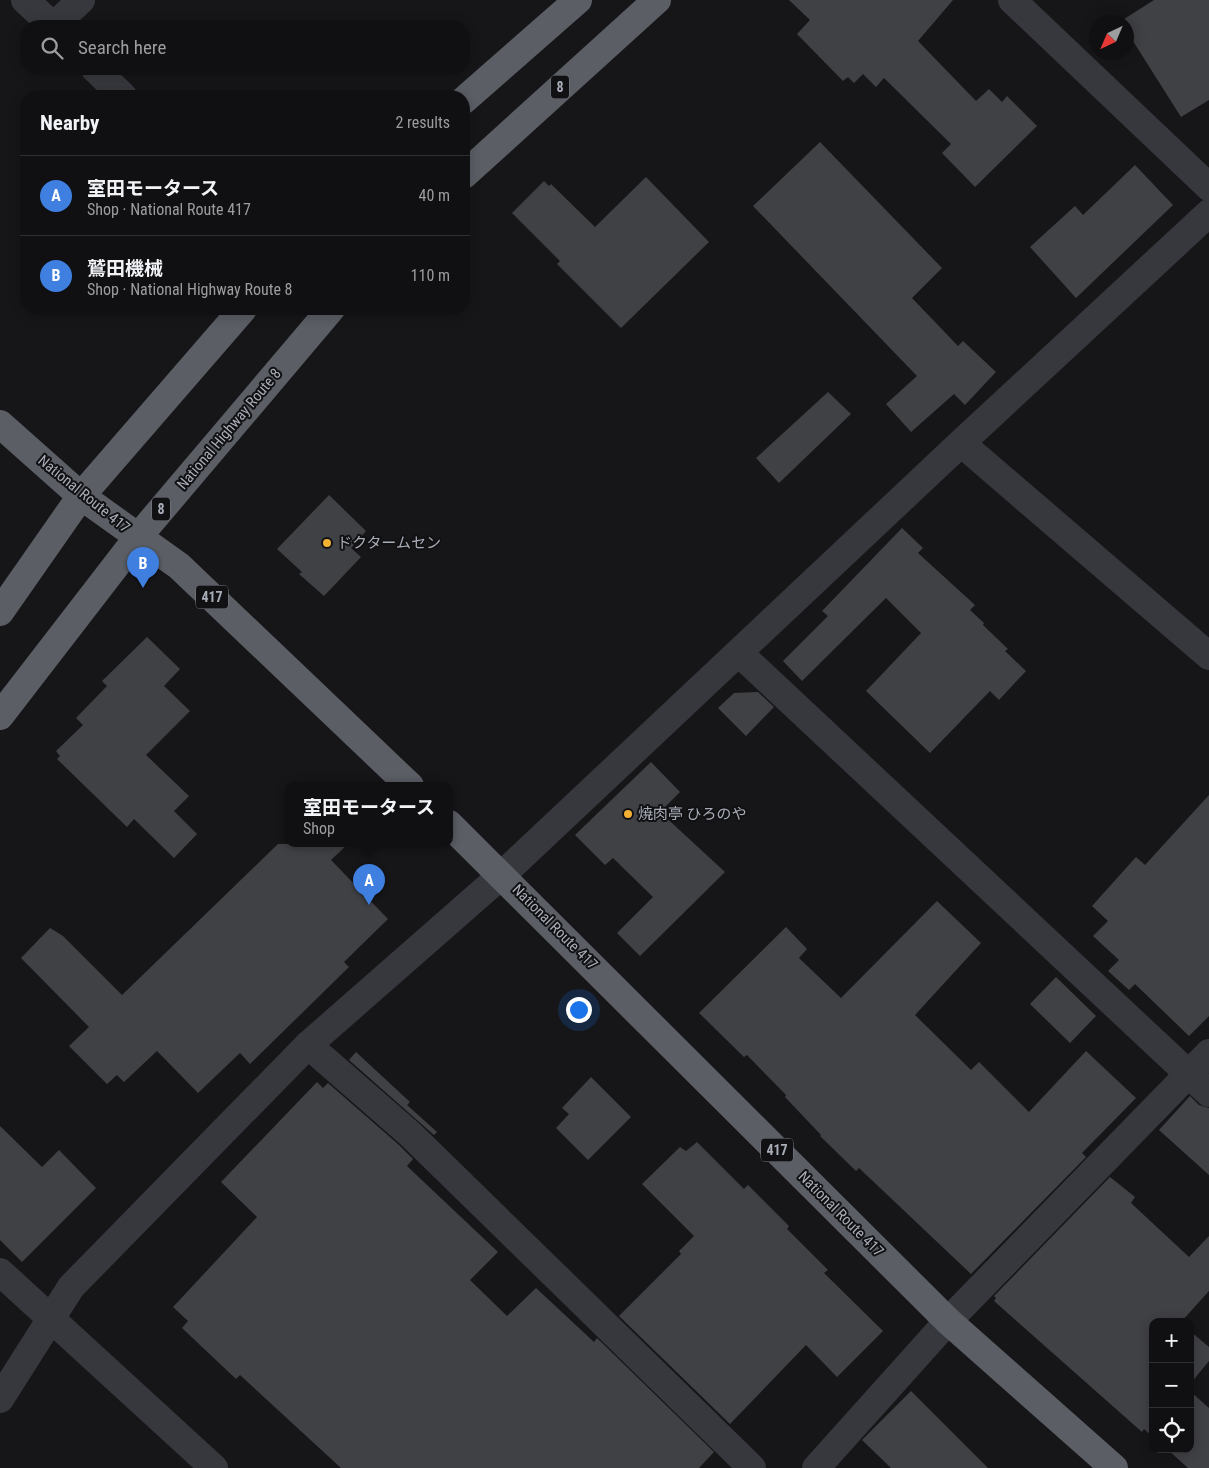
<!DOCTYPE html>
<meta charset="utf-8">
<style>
body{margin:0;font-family:"Roboto Condensed","Noto Sans JP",sans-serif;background:#19191b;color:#f1f3f6}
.controls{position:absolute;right:15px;bottom:15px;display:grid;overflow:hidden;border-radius:10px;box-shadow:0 2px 12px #0003}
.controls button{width:45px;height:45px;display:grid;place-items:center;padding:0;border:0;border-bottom:1px solid #303032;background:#101012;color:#f1f3f6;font:25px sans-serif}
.compass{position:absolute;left:1089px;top:15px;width:45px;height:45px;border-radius:50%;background:#101012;box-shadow:0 2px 12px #0003;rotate:224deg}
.you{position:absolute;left:578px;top:1009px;width:18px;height:18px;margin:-12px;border:4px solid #fff;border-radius:50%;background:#1a73e8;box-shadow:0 0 0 8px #1a73e833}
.badge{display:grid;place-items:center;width:32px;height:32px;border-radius:50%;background:#0f766e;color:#fff;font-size:16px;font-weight:700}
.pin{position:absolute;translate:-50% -41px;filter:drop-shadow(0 1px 2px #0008)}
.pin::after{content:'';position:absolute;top:26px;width:18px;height:15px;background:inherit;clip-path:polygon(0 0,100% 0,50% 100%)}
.popup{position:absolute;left:285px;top:782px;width:168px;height:65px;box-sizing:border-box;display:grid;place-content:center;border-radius:10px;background:#101012;filter:drop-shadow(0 1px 4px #0005);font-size:16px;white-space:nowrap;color:#9c9d9f}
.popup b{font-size:19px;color:#f1f3f6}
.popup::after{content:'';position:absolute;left:50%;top:100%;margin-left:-10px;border:10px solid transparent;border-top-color:#101012}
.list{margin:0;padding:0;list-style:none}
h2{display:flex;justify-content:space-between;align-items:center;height:65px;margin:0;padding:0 20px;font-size:21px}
h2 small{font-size:16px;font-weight:400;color:#9c9d9f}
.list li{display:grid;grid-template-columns:32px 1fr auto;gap:15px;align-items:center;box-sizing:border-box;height:80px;padding:0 20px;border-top:1px solid #303032}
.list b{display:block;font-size:19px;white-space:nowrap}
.list p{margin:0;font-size:16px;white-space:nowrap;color:#9c9d9f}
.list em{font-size:16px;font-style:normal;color:#9c9d9f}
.icon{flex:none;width:28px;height:28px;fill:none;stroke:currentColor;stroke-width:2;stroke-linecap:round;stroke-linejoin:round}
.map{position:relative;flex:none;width:1209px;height:1468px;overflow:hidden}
.search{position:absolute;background:#101012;box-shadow:0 2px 12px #0003;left:20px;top:20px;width:450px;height:55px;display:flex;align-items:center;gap:12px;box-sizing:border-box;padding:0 18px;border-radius:20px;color:#9c9d9f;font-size:19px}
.panel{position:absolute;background:#101012;box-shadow:0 2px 12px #0003;left:20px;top:90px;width:450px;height:225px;border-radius:20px}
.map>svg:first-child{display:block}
</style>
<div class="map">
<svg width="1209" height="1468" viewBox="0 0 1209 1468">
<rect width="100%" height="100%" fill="#161618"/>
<g fill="#404145">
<path d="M 789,0 L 953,0 L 918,41 L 976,101 L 989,89 L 1002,102 L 1007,96 L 1037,126 L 975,187 L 942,153 L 951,144 L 884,78 L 876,87 L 863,74 L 854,83 L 848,77 L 843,81 L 797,34 L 810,20 Z"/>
<path d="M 1154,0 L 1209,0 L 1209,100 L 1181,117 L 1126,30 L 1126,22 L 1121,21 Z"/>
<path d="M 820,142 L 942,268 L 912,298 L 958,346 L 963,341 L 996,372 L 965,405 L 954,394 L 911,432 L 886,404 L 917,376 L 753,206 Z"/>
<path d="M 1135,165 L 1173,205 L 1076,298 L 1030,247 L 1075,206 L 1083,215 Z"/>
<path d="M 646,177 L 709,242 L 621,328 L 557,264 L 560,261 L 512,213 L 544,181 L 549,186 L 551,184 L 595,227 Z"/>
<path d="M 828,392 L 851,414 L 779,483 L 756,458 Z"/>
<path d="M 329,495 L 366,531 L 351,548 L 361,557 L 324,596 L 299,574 L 302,572 L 277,549 Z"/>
<path d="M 902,528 L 923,548 L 918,553 L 975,605 L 970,610 L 984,623 L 983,625 L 1008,649 L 1005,651 L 1026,671 L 999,700 L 990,691 L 930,753 L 866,691 L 921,633 L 886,598 L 802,681 L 783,661 L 828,616 L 822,611 Z"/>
<path d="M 147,637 L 180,669 L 164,686 L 190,711 L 146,755 L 189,796 L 174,811 L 197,834 L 174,858 L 134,819 L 127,827 L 57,759 L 60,756 L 56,751 L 83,725 L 76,718 L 107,686 L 102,681 Z"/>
<path d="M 758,692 L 774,707 L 746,736 L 718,708 L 734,693 Z"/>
<path d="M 651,762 L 680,792 L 660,812 L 725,872 L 640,956 L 617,933 L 653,897 L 613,858 L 605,865 L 575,835 Z"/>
<path d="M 1209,795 L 1209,1016 L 1189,1036 L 1135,984 L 1129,990 L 1108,971 L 1119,960 L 1093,936 L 1108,921 L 1092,906 L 1136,857 L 1145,865 Z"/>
<path d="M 278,844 L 348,844 L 331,860 L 388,919 L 344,962 L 349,967 L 250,1064 L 240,1053 L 198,1093 L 157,1051 L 124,1082 L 117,1075 L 107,1084 L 69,1046 L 89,1027 L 21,958 L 50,928 L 63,936 L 122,995 Z"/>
<path d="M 937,901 L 981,943 L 915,1015 L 971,1070 L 979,1062 L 1029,1112 L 1086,1051 L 1136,1098 L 1082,1153 L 1086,1157 L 971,1274 L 859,1168 L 856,1171 L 820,1136 L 821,1135 L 785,1097 L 786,1095 L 747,1055 L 744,1057 L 699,1013 L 786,927 L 807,949 L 799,958 L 841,998 Z"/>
<path d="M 1056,977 L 1096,1016 L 1070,1043 L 1030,1004 Z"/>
<path d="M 356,1052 L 410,1102 L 407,1105 L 437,1132 L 434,1135 L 349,1060 Z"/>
<path d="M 591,1077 L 631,1117 L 588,1160 L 556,1128 L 569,1114 L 562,1108 Z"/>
<path d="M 317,1082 L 323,1088 L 328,1083 L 399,1145 L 413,1159 L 407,1166 L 498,1252 L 470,1280 L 507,1316 L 536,1288 L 594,1342 L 597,1338 L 714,1452 L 699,1468 L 341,1468 L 240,1375 L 236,1379 L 182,1328 L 188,1321 L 173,1307 L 257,1217 L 221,1182 Z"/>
<path d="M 1190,1096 L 1199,1105 L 1209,1108 L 1209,1175 L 1159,1130 Z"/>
<path d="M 0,1126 L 42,1167 L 59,1150 L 96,1188 L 22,1262 L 0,1240 Z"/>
<path d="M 697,1142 L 744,1189 L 748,1185 L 789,1226 L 787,1229 L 828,1270 L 824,1273 L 883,1331 L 837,1377 L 806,1345 L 730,1424 L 619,1316 L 681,1254 L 679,1251 L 694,1236 L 642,1184 L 680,1147 L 686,1151 Z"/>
<path d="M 1110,1177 L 1135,1197 L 1131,1203 L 1189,1257 L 1209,1236 L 1209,1291 L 1181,1322 L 1153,1322 L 1153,1437 L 1144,1429 L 1142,1432 L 994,1301 L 996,1298 L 994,1296 Z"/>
<path d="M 1190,1331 L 1209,1347 L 1209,1361 L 1190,1384 Z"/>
<path d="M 911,1391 L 988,1468 L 891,1468 L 862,1440 Z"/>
<path d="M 1190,1391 L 1209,1408 L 1209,1468 L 1188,1468 L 1167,1449 L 1190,1449 Z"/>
</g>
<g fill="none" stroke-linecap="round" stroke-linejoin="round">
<g stroke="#37383d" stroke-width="28">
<path d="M 25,0 L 53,26"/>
<path d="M 1012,0 L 1209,187"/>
<path d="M 54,26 L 81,0"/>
<path d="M 95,69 L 123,96"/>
<path d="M 961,443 L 1209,656"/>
<path d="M 739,653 L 1209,1093"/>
<path d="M 308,1045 L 410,1134 L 752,1468"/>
<path d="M 0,1272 L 214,1468"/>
<path d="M 0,1399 L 71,1287 L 308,1045 L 503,874 L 961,443 L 1209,213"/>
<path d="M 816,1468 L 948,1321 L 1209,1053"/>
</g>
<g stroke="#5b5e65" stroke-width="28">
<path d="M 464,100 L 578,0"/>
<path d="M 464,175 L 657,0"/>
<path d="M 0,424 L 81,496 L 179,566 L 410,786"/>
<path d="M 0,612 L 81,496 L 243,309"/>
<path d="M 0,716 L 138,537 L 331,309"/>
<path d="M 449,824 L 948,1321 L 1114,1468"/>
</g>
</g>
<g fill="#f2b134" stroke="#111113" stroke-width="2">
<circle cx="327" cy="543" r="5"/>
<circle cx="628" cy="814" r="5"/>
</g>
<g text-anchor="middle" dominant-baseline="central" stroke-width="4" stroke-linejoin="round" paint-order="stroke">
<g fill="#111113" stroke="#7b7e86" stroke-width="1">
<rect x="551" y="75.5" width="18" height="23" rx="4"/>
<rect x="152" y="497.5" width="18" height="23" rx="4"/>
<rect x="196" y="585.5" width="32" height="23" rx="4"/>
<rect x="761" y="1138.5" width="32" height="23" rx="4"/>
</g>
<g font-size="14" font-weight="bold" fill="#a8adb8">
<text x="560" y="87">8</text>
<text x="161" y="509">8</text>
<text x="212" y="597">417</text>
<text x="777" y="1150">417</text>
</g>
<g font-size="15" fill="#a8adb8" stroke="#111113">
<text transform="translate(229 429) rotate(-50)">National Highway Route 8</text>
<text transform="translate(84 494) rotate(39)">National Route 417</text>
<text transform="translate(555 927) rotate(45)">National Route 417</text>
<text transform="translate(841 1214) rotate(45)">National Route 417</text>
</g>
<g font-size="15" fill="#a8adb8" stroke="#111113" text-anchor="start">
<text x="337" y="543">ドクタームセン</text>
<text x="638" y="814">焼肉亭 ひろのや</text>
</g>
</g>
</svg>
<div class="controls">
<button>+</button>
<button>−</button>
<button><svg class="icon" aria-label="locate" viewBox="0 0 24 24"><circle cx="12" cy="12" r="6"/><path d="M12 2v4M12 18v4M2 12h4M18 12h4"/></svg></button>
</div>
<svg class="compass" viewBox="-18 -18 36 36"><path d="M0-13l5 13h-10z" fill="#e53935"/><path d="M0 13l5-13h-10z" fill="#9c9d9f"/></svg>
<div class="you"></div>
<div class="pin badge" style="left:369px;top:905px;background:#3f7fe0">A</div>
<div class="popup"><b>室田モータース</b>Shop</div>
<div class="pin badge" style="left:143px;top:588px;background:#3f7fe0">B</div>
<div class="search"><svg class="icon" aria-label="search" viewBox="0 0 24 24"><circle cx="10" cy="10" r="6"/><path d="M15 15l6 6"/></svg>Search here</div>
<section class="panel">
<h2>Nearby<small>2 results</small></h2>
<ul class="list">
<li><span class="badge" style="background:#3f7fe0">A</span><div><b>室田モータース</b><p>Shop · National Route 417</p></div><em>40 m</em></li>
<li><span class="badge" style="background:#3f7fe0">B</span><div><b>鷲田機械</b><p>Shop · National Highway Route 8</p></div><em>110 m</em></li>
</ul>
</section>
</div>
